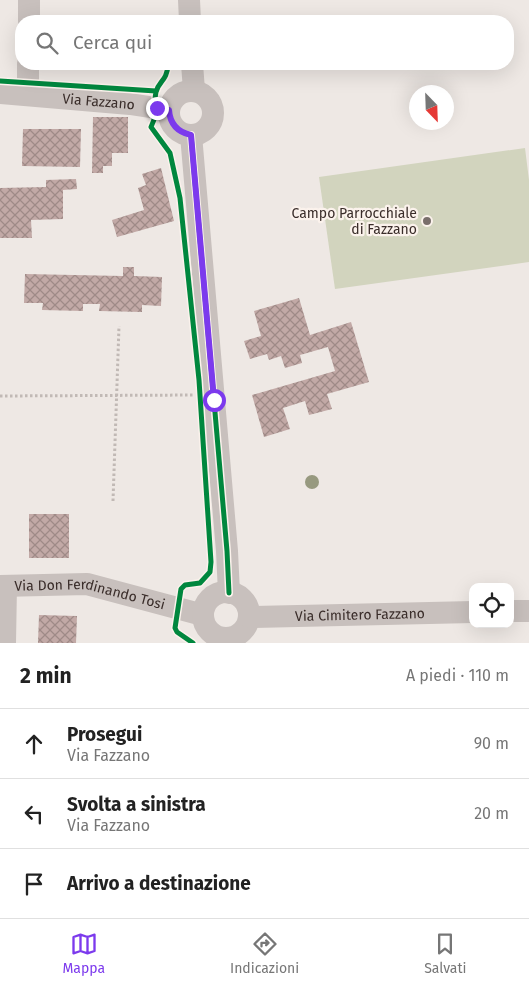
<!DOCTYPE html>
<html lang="it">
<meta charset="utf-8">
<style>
body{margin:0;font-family:"Fira Sans",sans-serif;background:#f6f6f6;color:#222}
.controls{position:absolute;right:15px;bottom:15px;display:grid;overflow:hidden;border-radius:10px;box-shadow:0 5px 20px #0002}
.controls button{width:45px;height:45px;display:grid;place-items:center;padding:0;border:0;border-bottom:1px solid #e0e0e0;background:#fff;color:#222;font:25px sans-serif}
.compass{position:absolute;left:409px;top:85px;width:45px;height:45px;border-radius:50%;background:#fff;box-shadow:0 5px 20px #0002;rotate:157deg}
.stop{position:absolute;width:15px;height:15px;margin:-11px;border:4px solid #7c3aed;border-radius:50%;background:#fff}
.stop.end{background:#7c3aed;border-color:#fff;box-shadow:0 1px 5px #0008}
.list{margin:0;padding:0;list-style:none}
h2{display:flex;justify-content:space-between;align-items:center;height:65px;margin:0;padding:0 20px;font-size:21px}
h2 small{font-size:16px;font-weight:400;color:#767676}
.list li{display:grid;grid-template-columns:32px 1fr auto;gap:15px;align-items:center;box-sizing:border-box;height:70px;padding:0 20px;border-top:1px solid #e0e0e0}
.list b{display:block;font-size:19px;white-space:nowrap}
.list p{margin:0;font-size:16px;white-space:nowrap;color:#767676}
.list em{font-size:16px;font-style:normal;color:#767676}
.icon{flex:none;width:28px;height:28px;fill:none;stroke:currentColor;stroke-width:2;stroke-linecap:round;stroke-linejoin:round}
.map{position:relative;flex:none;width:529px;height:643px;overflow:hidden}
.search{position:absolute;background:#fff;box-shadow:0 5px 20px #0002;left:15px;right:15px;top:15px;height:55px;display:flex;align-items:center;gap:12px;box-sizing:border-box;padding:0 18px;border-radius:20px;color:#767676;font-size:19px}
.sheet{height:275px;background:#fff}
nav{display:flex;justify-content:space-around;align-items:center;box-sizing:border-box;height:70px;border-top:1px solid #e0e0e0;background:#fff;font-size:14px;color:#767676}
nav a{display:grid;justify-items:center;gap:2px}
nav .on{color:#7c3aed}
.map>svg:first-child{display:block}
</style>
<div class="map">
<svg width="529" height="643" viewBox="0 0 529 643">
<defs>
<pattern id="building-cross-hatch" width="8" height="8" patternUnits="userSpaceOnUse" patternTransform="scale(1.25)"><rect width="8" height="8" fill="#c2a9a6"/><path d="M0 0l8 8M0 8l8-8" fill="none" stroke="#9f8a87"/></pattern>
</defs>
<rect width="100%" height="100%" fill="#eee8e4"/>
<path fill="#d2d4be" d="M 525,148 L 529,180 L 529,262 L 335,289 L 319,177 Z"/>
<g fill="url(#building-cross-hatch)">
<path d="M 93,117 L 128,117 L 128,153 L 112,153 L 112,166 L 103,166 L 103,173 L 92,173 Z"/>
<path d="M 23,129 L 81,129 L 80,167 L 22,166 Z"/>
<path d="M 161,168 L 174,221 L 117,237 L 112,220 L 144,210 L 138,188 L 146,185 L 142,174 Z"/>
<path d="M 76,179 L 77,189 L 63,190 L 63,219 L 31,220 L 32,238 L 0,238 L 0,188 L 46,187 L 46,180 Z"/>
<path d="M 123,267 L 134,267 L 134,276 L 162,277 L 161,306 L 142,305 L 142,312 L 99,311 L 100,304 L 83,304 L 83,311 L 42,310 L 43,303 L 24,303 L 25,274 L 123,276 Z"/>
<path d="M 299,298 L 310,335 L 351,322 L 369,382 L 327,394 L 332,409 L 309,415 L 305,401 L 283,408 L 290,429 L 264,437 L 252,395 L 335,371 L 328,347 L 300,355 L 302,363 L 285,368 L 281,356 L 269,360 L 267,354 L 250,359 L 244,341 L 261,336 L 254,311 Z"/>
<rect x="29" y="514" width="40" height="44"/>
<path d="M 39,615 L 77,616 L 76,643 L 38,643 Z"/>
</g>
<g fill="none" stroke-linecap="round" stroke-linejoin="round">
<g stroke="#c1b9b5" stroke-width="3" stroke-dasharray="2.5 2.5" stroke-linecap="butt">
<path d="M 0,396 L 195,395"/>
<path d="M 113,501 L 119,326"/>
</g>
<g stroke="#c8c0bd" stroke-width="22">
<path d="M 189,0 L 190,21"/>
<path d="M 29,21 L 29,0"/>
<path d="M 192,64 L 194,90"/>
<circle cx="191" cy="113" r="22"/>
<path id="s1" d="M 0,93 L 130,104 L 169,110"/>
<path d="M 28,95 L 28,64"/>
<path d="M 191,135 L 227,551 L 229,593"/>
<path id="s2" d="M 0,586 L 87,584 L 203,615"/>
<circle cx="226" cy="615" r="23"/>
<path d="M 510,611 L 529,611"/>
<path id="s3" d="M 249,617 L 473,612"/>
<path d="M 5,643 L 6,586"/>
</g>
<g stroke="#fbf2ec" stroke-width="8">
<g id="cycleway">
<path d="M 168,64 C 167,82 159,80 156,92 C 153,104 159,111 151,127 L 170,153 L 180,198 L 199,380 L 211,562 L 210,572 L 200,583 L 185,585 L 181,589 L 175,628 L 177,632 L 193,643"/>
<path d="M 0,81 L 156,91"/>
<path d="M 191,135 L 227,551 L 229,593"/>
</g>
</g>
<use href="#cycleway" stroke="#00873e" stroke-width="5"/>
</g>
<circle fill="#97997f" cx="312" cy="482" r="7"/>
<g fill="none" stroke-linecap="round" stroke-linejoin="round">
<path stroke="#7c3aed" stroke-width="6" d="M 157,108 L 169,110 C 170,124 177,132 191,135 L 214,400"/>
</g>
<circle fill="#796e6b" stroke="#fbf2ec" stroke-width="2" cx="427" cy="221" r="5"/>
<g text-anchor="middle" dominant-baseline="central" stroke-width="4.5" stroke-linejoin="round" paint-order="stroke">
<g font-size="14" fill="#3a2d2a" stroke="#fbf2ec">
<text stroke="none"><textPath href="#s1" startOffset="99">Via Fazzano</textPath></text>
<text stroke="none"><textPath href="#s2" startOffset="91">Via Don Ferdinando Tosi</textPath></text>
<text stroke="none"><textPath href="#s3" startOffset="111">Via Cimitero Fazzano</textPath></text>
</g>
<g font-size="14" fill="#3a2d2a" stroke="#fbf2ec" text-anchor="end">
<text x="417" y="213">Campo Parrocchiale<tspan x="417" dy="16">di Fazzano</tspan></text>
</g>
</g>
</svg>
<div class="controls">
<button><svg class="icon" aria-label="locate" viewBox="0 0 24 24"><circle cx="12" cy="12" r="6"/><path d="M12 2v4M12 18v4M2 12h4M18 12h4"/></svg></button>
</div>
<svg class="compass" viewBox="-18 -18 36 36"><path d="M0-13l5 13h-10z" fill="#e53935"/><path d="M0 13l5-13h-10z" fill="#767676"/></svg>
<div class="stop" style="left:214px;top:400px"></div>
<div class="stop end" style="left:157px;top:108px"></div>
<div class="search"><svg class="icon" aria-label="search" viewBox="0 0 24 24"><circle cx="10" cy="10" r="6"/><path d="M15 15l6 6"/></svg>Cerca qui</div>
</div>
<section class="sheet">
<h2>2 min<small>A piedi · 110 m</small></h2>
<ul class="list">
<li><svg class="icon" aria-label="ahead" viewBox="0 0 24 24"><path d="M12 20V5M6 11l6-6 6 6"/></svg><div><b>Prosegui</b><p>Via Fazzano</p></div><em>90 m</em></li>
<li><svg class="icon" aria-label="left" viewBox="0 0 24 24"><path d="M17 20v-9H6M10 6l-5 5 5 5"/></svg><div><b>Svolta a sinistra</b><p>Via Fazzano</p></div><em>20 m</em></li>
<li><svg class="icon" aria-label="arrive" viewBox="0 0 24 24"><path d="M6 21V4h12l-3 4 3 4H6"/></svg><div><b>Arrivo a destinazione</b></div></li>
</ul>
</section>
<nav>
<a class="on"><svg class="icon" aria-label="map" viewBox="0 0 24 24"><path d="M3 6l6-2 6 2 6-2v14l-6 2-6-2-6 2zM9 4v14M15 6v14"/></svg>Mappa</a>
<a><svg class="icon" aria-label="directions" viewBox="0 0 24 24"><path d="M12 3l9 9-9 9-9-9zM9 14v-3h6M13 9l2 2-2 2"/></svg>Indicazioni</a>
<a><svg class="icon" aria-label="saved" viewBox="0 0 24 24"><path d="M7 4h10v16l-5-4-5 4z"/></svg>Salvati</a>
</nav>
